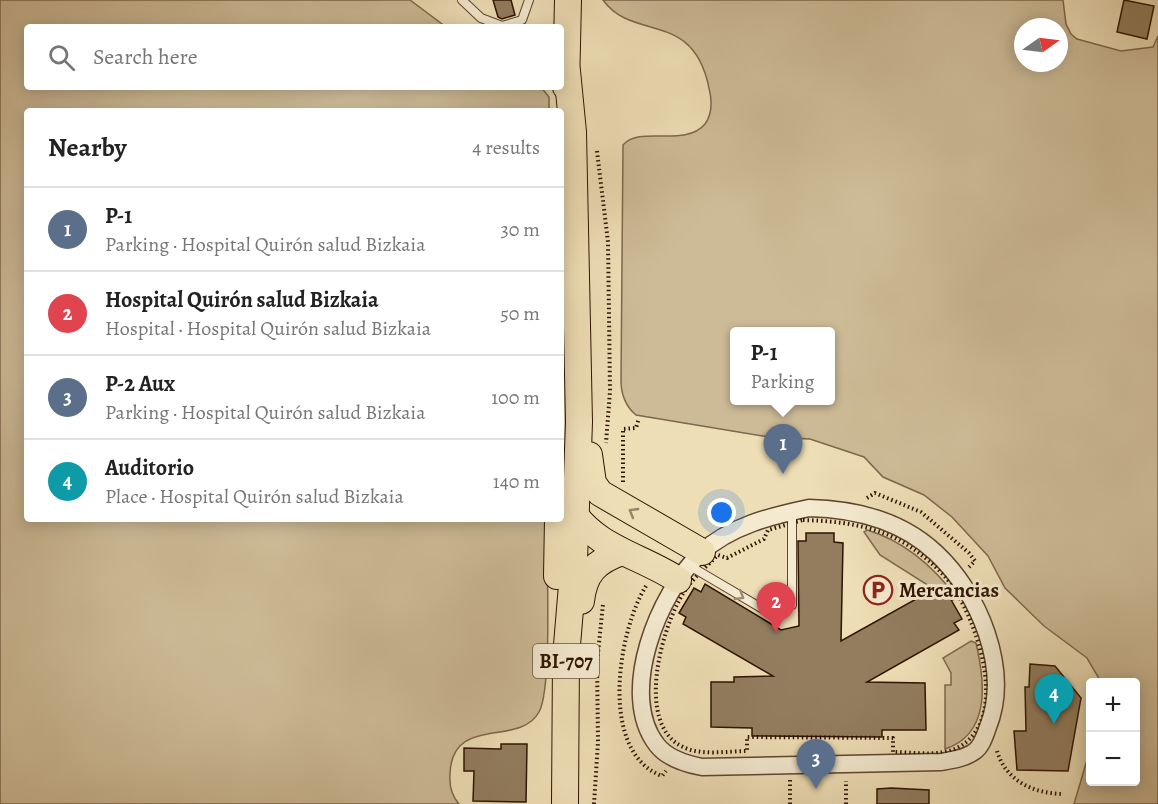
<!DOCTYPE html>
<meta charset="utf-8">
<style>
body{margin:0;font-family:Alegreya,serif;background:#f6f6f6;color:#222}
.controls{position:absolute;right:18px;bottom:18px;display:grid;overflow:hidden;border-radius:6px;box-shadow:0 3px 15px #0003}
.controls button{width:54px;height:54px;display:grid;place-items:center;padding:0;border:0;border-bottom:2px solid #e0e0e0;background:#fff;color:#222;font:30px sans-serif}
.compass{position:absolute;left:1014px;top:18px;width:54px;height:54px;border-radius:50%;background:#fff;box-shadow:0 3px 15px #0003;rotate:76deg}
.you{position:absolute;left:722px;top:513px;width:21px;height:21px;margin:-15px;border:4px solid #fff;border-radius:50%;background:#1a73e8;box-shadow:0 0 0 9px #1a73e833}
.badge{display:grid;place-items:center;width:39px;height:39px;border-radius:50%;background:#8f2418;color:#fff;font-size:20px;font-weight:700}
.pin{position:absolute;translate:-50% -50px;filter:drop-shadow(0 2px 3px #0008)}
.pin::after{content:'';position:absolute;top:32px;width:21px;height:18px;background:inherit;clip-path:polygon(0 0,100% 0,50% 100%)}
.popup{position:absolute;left:730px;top:327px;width:105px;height:78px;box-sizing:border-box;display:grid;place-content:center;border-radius:6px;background:#fff;filter:drop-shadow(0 2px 4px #0005);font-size:20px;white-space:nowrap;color:#767676}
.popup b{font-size:22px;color:#222}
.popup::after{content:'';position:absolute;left:50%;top:100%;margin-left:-12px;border:12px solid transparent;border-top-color:#fff}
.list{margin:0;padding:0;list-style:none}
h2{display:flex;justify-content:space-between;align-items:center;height:78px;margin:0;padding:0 24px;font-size:26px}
h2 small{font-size:20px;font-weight:400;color:#767676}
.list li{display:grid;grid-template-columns:39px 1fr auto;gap:18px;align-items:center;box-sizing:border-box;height:84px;padding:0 24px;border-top:2px solid #e0e0e0}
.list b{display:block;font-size:22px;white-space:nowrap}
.list p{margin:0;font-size:20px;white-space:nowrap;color:#767676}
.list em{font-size:20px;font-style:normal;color:#767676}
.icon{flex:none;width:33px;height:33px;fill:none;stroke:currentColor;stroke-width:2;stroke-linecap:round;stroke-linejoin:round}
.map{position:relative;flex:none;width:1158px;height:804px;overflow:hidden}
.search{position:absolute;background:#fff;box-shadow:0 3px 15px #0003;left:24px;top:24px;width:540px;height:66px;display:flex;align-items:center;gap:15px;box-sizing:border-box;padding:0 21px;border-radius:6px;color:#767676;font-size:22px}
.panel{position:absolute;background:#fff;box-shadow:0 3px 15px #0003;left:24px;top:108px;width:540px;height:414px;border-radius:6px}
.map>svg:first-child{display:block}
</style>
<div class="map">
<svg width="1158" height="804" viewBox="0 0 1158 804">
<rect width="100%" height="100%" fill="#eedeb6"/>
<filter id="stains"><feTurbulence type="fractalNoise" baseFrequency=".00333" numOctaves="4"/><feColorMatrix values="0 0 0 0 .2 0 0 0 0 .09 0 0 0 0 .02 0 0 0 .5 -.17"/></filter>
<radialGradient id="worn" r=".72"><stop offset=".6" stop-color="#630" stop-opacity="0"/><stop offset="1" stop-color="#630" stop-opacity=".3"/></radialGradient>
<g fill="#cdbb97" stroke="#7e674c" stroke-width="1.5" fill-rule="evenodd">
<path d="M 0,0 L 410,0 L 446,27 L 27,27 L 27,87 L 541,87 L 549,97 L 549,111 L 27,111 L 27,519 L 547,519 C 546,555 553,687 539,712 C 519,748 452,714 450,774 C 449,786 451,795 459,804 L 0,804 Z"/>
<path d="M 603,0 L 1063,0 L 1066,24 L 1071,34 L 1077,39 L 1121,51 L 1153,47 L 1158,36 L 1158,804 L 1074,804 L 1090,750 L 1090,782 L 1136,782 L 1136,682 L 1101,682 L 1087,658 L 1044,626 L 1005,588 L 988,556 L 952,517 L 924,495 L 883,477 L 864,457 L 810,439 L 769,437 L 636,415 C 626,407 621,394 621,381 L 623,145 C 640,125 685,148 705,124 C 713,113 712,100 709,88 C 693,9 633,42 603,0 ZM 1023,27 L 1059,27 L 1059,63 L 1023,63 ZM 735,332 L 831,332 L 831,400 L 735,400 Z"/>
<path d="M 867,530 C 904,541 934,567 957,598 L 951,601 L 938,595 L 934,589 L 880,555 L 864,532 Z"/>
<path d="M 971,641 L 976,643 C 985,682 991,734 945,749 L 945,685 L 951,685 L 951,673 L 943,658 Z"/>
</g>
<g fill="#927d5f" stroke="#2e1300" stroke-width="1.5">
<path d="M 493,0 L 511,0 L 515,15 L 502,19 L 498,17 Z"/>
<path d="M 1124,0 L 1154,6 L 1147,39 L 1117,32 Z"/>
<path d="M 806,533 L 834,533 L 834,542 L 843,543 L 841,641 L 934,589 L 938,595 L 946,591 L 962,619 L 954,623 L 959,630 L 867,682 L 925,683 L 926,730 L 882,730 L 882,737 L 752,736 L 752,728 L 711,727 L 711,682 L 734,682 L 734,677 L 773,676 L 683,624 L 686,617 L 679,613 L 694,588 L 701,592 L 705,584 L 781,630 L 799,626 L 798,541 L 806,541 Z"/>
<path d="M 1030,664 L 1055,666 L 1081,698 L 1068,771 L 1017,770 L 1014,731 L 1026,731 L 1025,687 L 1029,687 Z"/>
<path d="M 501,744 L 527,744 L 526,802 L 473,801 L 474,771 L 464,771 L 464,748 L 501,749 Z"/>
<path d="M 891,788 L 929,790 L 929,804 L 877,804 L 877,789 Z"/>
</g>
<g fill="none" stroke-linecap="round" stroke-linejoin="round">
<g stroke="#5e462e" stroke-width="10">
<g id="service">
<path d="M 462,0 L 481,18 L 502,26 L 522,20 L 529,0"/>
<path d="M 690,566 L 768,612 L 792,605 L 792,512"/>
</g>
</g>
<g stroke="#5e462e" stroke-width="19">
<path id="minor" d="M 809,508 C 855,509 902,521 936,553 C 979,593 1011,669 988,727 C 985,735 982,746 975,751 C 966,758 953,760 941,762 L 702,767 C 686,764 667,758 657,745 C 617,694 659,592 701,553 C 730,526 771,516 809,508 Z"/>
</g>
<g stroke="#2e1300" stroke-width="28">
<g id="primary">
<path d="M 566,87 L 568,0"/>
<path d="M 589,455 L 593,483 L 600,493 L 702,552"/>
<path d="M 571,509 C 595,548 642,556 678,580"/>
<path d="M 557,576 L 558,519"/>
<path d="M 581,601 C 584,573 596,561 622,552"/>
<path d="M 565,804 L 566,657 L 574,561 L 579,422 L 573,132 L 567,71"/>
</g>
</g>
<g stroke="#2e1300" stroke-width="4" stroke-dasharray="1.5 3" stroke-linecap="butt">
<path d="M 597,151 L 608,242 L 610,391 L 606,443"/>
<path d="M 623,482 L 623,429 L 636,428 L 639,418"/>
<path d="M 867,498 L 875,493 L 921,512 L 969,553 L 975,561 L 969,567"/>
<path d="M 803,520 C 842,521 880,526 912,548 C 928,559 945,574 955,590 C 979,628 1010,721 957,748 C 938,757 913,752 893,752 L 893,738 L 747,737 L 747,751 C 728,751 701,756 683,747 C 634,724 662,626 684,592 C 693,578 706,567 718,555 L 727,558 L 764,539 L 768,530 Z"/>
<path d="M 646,586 C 618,631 598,752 662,776 L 666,771"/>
<path d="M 997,751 C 1006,781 1033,793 1062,794"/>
<path d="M 594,804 L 598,742 L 597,663 L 603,604"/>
<path d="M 790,804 L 790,780"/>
<path d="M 846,804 L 846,781"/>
</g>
<use href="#service" stroke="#f4ead0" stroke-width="8"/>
<use href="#minor" stroke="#f4ead0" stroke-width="16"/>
<use href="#primary" stroke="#eedeb6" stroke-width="26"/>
</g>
<defs><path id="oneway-chevron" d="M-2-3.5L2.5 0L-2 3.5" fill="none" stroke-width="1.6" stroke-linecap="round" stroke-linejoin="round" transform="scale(1.5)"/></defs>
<use stroke="#988364" href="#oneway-chevron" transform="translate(633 512) rotate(-150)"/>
<use stroke="#9b8972" href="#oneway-chevron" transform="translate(740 596) rotate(31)"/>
<defs>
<g id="parking-ring" transform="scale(1.5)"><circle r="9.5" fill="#f4ead0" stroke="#8f2418" stroke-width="1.5"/><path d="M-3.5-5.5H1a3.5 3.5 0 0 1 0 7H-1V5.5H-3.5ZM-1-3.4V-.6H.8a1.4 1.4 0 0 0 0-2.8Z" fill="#8f2418"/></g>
</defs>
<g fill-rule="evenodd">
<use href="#parking-ring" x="878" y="590"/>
</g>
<g text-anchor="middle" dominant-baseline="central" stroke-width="6" stroke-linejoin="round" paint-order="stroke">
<rect fill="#f4ead0" stroke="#69543e" stroke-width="1.5" x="533" y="644" width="66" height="34" rx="4.5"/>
<g font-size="20" font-weight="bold" fill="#2e1300">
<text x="566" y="661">BI-707</text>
</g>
<g font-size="21" font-weight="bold" fill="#2e1300" stroke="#f4ead0" text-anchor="start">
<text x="899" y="590">Mercancias</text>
</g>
</g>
<rect width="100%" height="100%" filter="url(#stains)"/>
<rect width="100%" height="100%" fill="url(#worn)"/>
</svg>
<div class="controls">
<button>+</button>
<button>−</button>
</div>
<svg class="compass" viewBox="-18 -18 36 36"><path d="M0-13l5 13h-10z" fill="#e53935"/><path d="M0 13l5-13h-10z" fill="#767676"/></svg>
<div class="you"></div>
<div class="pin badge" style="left:783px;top:474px;background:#5c6f8a">1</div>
<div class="popup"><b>P-1</b>Parking</div>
<div class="pin badge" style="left:776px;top:632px;background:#e0444e">2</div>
<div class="pin badge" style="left:816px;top:789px;background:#5c6f8a">3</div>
<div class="pin badge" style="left:1054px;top:724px;background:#0f9aa8">4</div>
<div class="search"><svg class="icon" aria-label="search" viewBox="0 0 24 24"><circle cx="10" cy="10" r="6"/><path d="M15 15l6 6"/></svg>Search here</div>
<section class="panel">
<h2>Nearby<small>4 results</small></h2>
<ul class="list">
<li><span class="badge" style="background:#5c6f8a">1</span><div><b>P-1</b><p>Parking · Hospital Quirón salud Bizkaia</p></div><em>30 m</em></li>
<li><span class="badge" style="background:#e0444e">2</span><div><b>Hospital Quirón salud Bizkaia</b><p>Hospital · Hospital Quirón salud Bizkaia</p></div><em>50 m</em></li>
<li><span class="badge" style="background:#5c6f8a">3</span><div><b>P-2 Aux</b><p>Parking · Hospital Quirón salud Bizkaia</p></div><em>100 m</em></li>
<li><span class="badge" style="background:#0f9aa8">4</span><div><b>Auditorio</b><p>Place · Hospital Quirón salud Bizkaia</p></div><em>140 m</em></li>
</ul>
</section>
</div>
